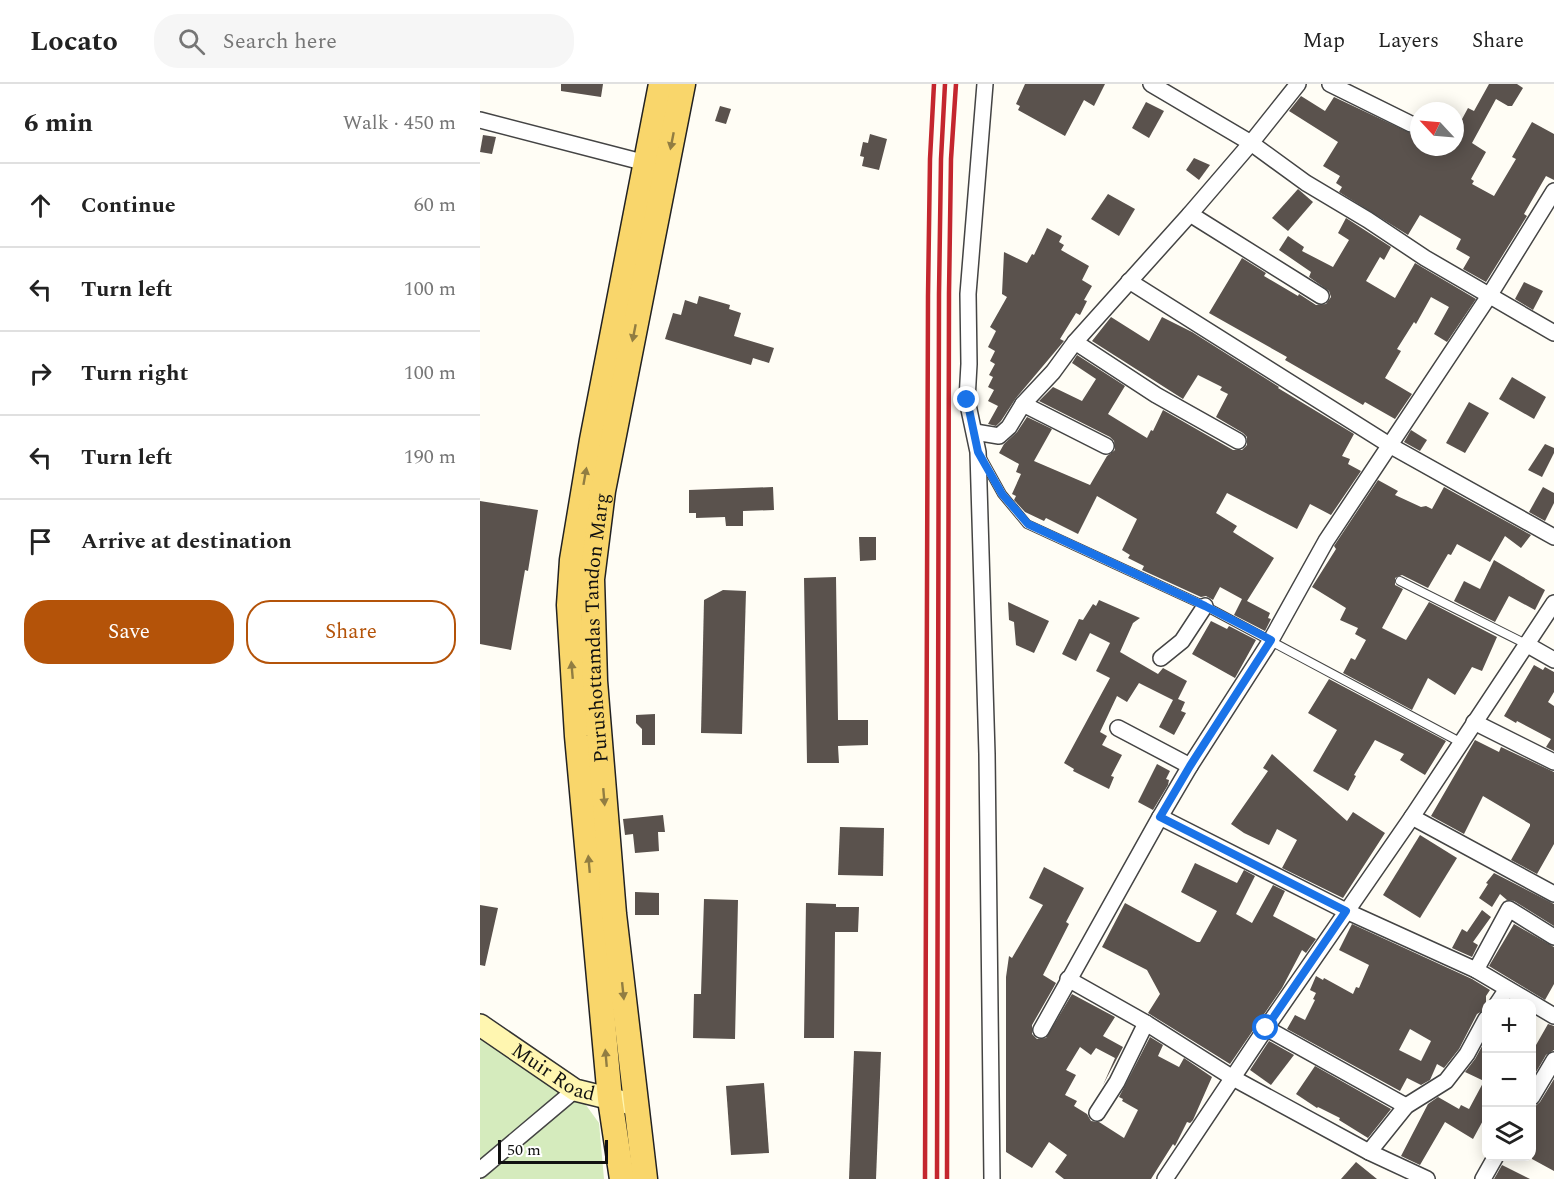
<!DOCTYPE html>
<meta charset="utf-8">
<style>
body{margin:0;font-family:Spectral,serif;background:#f6f6f6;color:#222}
.controls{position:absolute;right:18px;bottom:18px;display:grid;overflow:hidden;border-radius:12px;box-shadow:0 3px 15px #0003}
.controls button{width:54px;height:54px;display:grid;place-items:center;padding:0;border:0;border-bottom:2px solid #e0e0e0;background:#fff;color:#222;font:30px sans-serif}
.compass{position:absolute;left:930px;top:18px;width:54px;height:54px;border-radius:50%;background:#fff;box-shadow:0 3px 15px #0003;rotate:296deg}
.scale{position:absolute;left:18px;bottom:15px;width:110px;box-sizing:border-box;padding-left:6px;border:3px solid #111;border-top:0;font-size:16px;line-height:21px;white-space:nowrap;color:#111;-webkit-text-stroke:4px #fff;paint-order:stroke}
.stop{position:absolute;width:18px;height:18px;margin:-14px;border:4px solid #1a73e8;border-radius:50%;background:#fff}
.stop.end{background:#1a73e8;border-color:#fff;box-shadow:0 2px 6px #0008}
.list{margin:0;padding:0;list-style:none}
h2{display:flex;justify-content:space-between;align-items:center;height:78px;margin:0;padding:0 24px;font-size:26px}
h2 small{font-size:20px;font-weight:400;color:#767676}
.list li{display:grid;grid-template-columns:39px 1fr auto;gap:18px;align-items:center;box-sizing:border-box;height:84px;padding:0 24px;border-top:2px solid #e0e0e0}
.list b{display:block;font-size:22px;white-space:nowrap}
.list em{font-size:20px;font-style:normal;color:#767676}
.actions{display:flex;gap:12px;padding:18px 24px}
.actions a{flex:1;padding:14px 0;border:2px solid #b45309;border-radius:24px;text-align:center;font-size:21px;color:#b45309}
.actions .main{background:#b45309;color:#fff}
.icon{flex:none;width:33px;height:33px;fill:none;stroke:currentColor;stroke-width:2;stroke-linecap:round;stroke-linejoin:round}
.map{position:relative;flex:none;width:1074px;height:1095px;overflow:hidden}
header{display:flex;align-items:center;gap:36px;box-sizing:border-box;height:84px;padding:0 30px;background:#fff;border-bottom:2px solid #e0e0e0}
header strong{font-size:28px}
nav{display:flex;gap:33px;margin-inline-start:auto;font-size:21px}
.search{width:420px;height:54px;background:#f6f6f6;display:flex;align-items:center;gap:15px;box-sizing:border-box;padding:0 21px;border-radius:24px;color:#767676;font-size:22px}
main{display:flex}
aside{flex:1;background:#fff}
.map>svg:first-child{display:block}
</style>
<header>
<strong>Locato</strong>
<div class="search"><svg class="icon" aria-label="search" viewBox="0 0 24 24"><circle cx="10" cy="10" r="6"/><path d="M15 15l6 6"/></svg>Search here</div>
<nav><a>Map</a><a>Layers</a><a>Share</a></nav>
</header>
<main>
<aside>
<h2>6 min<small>Walk · 450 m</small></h2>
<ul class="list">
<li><svg class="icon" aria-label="ahead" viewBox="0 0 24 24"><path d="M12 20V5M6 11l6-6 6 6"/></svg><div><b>Continue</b></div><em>60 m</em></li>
<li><svg class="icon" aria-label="left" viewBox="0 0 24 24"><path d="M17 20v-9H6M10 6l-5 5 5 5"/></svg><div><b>Turn left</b></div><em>100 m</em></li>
<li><svg class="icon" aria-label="right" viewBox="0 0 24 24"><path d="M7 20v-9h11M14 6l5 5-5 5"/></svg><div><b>Turn right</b></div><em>100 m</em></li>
<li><svg class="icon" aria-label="left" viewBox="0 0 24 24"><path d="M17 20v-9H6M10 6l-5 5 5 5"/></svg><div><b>Turn left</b></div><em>190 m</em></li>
<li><svg class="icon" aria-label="arrive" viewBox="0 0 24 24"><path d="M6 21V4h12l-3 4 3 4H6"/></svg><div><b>Arrive at destination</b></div></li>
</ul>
<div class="actions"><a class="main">Save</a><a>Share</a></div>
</aside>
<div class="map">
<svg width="1074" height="1095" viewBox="0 0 1074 1095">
<rect width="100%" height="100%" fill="#fffdf5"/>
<path fill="#d5ebbd" d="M 0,946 L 95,1006 L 119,1039 L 124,1095 L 0,1095 Z"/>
<g fill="#5a524d" fill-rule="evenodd">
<path d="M 81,0 L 123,0 L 121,13 L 81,7 Z"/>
<path d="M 545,0 L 625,0 L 614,22 L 604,16 L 585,52 L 538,26 L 540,22 L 536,20 Z"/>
<path d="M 1009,0 L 1037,0 L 1043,4 L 1032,22 L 1028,22 L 1016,15 L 992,59 L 1006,68 L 991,95 L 994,97 L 992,100 L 1014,112 L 1036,75 L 1032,73 L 1052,38 L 1074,50 L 1074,96 L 1066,92 L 1044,130 L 1047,132 L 1006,198 L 983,185 L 990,173 L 976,165 L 981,155 L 940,131 L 928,151 L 859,108 L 862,103 L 856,99 L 860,92 L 843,82 L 858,58 L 809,27 L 821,12 L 845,27 L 854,13 L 939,53 L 939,63 L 956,63 L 964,68 L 966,63 L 975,63 L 975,48 L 988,24 L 994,27 Z"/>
<path d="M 666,18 L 684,27 L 669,54 L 652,44 Z"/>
<path d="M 240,22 L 251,25 L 246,40 L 235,37 Z"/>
<path d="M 390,50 L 407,55 L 399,86 L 382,82 L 384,73 L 380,72 L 383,58 L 388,59 Z"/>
<path d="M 3,51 L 16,53 L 12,70 L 0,68 Z"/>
<path d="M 714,74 L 730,81 L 719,96 L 706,86 Z"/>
<path d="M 818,105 L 833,118 L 808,147 L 792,134 Z"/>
<path d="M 628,110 L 655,125 L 639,152 L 611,135 Z"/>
<path d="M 866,134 L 911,163 L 904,176 L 900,173 L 886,197 L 915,214 L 935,179 L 996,215 L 967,258 L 954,250 L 969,223 L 951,213 L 936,240 L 934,238 L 917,265 L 921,267 L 905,294 L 932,310 L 915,335 L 885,318 L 883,321 L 805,276 L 807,273 L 729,229 L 762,174 L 786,189 L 784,192 L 818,212 L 819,210 L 836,221 L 846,220 L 851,213 L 849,207 L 829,193 L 831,188 L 799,166 L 808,152 L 824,163 L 822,167 L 853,183 L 869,156 L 858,149 Z"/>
<path d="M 567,144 L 582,152 L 579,158 L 584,161 L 581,166 L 609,182 L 602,196 L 612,202 L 604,216 L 607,217 L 600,231 L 596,229 L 580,255 L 584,257 L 536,314 L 521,337 L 516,342 L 508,340 L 518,322 L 508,317 L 514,306 L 508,303 L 513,293 L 509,291 L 515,280 L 510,277 L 515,267 L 508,263 L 516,247 L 510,243 L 527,213 L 522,210 L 524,168 L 547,179 L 552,170 L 554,171 Z"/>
<path d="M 1044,198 L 1063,207 L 1053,226 L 1035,215 Z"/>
<path d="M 219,212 L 250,221 L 249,225 L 261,229 L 254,252 L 294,264 L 289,279 L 273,274 L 271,281 L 185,255 L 193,229 L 201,231 L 205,216 L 217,220 Z"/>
<path d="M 631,233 L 669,257 L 682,233 L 712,248 L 799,303 L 798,304 L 874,350 L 862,372 L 870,375 L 868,380 L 881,387 L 851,431 L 830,420 L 817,445 L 747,409 L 736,429 L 757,442 L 753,448 L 794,474 L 767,517 L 790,529 L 788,534 L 791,535 L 785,547 L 754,531 L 762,515 L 740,503 L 733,516 L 726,512 L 721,513 L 662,486 L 664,482 L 648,474 L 650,471 L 642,466 L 657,435 L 617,412 L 598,450 L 566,434 L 564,437 L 545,428 L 534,416 L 536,412 L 532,410 L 541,390 L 536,388 L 539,380 L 519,369 L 524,360 L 537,348 L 547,333 L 572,345 L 554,377 L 610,401 L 627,372 L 635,366 L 634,357 L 630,353 L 559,317 L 573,303 L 602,317 L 616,295 L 592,279 L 597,271 L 645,302 L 628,330 L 667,354 L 671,346 L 673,347 L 683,326 L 753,366 L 762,366 L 767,361 L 767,353 L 763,349 L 736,333 L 748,310 L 740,306 L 742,303 L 718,291 L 703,315 L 612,257 Z"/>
<path d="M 1032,293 L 1066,313 L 1054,335 L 1019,315 Z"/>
<path d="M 989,318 L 1009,329 L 985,369 L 966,359 Z"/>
<path d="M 931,346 L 947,356 L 940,367 L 924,358 Z"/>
<path d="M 1065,360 L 1074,364 L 1074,369 L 1062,393 L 1048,386 Z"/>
<path d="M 898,396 L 918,407 L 915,411 L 941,423 L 946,422 L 952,425 L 964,403 L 1051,451 L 1041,464 L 1025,452 L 1010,478 L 977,460 L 971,471 L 968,470 L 948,504 L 922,491 L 915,494 L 915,501 L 923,505 L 902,544 L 926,556 L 949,518 L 1017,553 L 1002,587 L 992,583 L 975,611 L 948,594 L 932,626 L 863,589 L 871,574 L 875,576 L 886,556 L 875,550 L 878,544 L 860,536 L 866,524 L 832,503 L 856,465 L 854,462 Z"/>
<path d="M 293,403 L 294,426 L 263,427 L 263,442 L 246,442 L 245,433 L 216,434 L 216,429 L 209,429 L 209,406 Z"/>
<path d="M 1063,403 L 1074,409 L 1074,419 L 1065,437 L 1049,428 Z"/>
<path d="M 0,417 L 58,426 L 48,487 L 45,486 L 31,566 L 0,560 Z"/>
<path d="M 379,453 L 396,453 L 396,476 L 380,477 Z"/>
<path d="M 1014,476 L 1065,506 L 1055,526 L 1029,512 L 1015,538 L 974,517 L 984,497 L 1000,505 Z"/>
<path d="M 356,493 L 358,636 L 388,636 L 388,661 L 358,662 L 359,679 L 327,679 L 324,494 Z"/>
<path d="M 243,506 L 266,507 L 262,650 L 221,649 L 224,516 Z"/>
<path d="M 619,516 L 660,534 L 653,539 L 640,568 L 678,590 L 683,584 L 707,597 L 698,615 L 705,618 L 701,627 L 706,629 L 694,651 L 679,643 L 693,616 L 659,599 L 647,618 L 637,612 L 620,648 L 627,652 L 622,661 L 642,671 L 631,692 L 634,693 L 629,705 L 593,687 L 594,685 L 584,679 L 630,594 L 616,587 L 630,559 L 610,549 L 596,577 L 582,570 L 599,535 L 603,536 L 613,520 L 616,522 Z"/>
<path d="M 528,518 L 569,537 L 554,569 L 536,561 L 534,538 L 529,536 Z"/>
<path d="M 731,537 L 747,545 L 749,542 L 776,556 L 755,594 L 712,570 Z"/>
<path d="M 1054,581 L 1063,586 L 1065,583 L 1074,588 L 1074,608 L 1068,618 L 1074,622 L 1074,667 L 1066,663 L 1071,655 L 1037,637 L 1036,639 L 1024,632 Z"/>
<path d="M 849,595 L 966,657 L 945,691 L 920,676 L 924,670 L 895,656 L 874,691 L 876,692 L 868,707 L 833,687 L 857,646 L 828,629 Z"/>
<path d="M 175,630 L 175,661 L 162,661 L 162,645 L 156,639 L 156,631 Z"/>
<path d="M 995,656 L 1019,668 L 1021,663 L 1074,688 L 1074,760 L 1057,790 L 1031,776 L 1050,742 L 1050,740 L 1003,712 L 984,750 L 951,732 Z"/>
<path d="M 792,670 L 867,737 L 873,728 L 905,749 L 863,814 L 802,784 L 817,756 L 797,745 L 789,761 L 764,749 L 751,740 L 788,687 L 783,684 Z"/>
<path d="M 677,680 L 690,687 L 686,695 L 689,696 L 688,701 L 673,726 L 658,718 Z"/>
<path d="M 183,731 L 185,748 L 178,748 L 179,767 L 155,769 L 153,750 L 145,751 L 143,735 Z"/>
<path d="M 360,743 L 404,744 L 403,792 L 358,791 Z"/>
<path d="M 940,751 L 977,774 L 940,834 L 903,811 Z"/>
<path d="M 715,779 L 757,799 L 764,786 L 775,792 L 756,830 L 772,839 L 793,801 L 805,807 L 793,832 L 836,855 L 826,869 L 822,866 L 802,904 L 750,980 L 668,929 L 680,910 L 667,886 L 622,863 L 645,819 L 717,858 L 720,858 L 737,827 L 701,808 Z"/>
<path d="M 564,783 L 604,804 L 586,838 L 589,840 L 563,891 L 576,899 L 552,941 L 552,950 L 557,955 L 566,954 L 592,910 L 635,933 L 623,952 L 643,963 L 623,1001 L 635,974 L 616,964 L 611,971 L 600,963 L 586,986 L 596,991 L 585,1011 L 597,1017 L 594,1022 L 607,1030 L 611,1037 L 619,1038 L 644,1054 L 658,1026 L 642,1017 L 643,1015 L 639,1013 L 670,953 L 683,961 L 678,972 L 699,983 L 704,974 L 732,993 L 713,1036 L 710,1039 L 707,1038 L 695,1062 L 693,1060 L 671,1095 L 584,1095 L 575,1088 L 587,1071 L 569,1058 L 552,1084 L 526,1068 L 526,893 L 529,872 L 532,874 L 563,821 L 549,814 Z"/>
<path d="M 1014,789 L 1074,820 L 1074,842 L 1034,817 L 1027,816 L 1020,810 L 1012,823 L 999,814 L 1008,800 L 1006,799 Z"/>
<path d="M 155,808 L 179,809 L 179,831 L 155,831 Z"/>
<path d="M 224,815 L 258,816 L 255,955 L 213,954 L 214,910 L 221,910 Z"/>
<path d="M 326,819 L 356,820 L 356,823 L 379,823 L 378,848 L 355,848 L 354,954 L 324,954 Z"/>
<path d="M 0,821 L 18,824 L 5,882 L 0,881 Z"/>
<path d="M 1002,826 L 1011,833 L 993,858 L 998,861 L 992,873 L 972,864 L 982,845 L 987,848 Z"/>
<path d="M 872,840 L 992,895 L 1010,906 L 1006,912 L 1006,925 L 997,930 L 979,965 L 964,984 L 957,980 L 950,996 L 941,1001 L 927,994 L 920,1007 L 807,945 L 815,931 L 825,936 L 835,916 L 833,915 L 836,909 L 830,906 L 836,892 L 843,896 L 844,894 L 873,910 L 876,903 L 879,904 L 889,881 L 859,866 ZM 930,945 L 951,957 L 941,977 L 919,966 Z"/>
<path d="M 1034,840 L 1074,863 L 1074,900 L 1065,916 L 1009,882 Z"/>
<path d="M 1068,940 L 1074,942 L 1074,966 L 1066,971 L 1052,995 L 1052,968 Z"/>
<path d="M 1006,955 L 1006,1031 L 993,1055 L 965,1038 L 940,1081 L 921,1072 L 948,1020 L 958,1013 L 979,1025 L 981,1021 L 989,1025 L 1004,997 L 985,988 L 995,975 Z"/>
<path d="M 789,957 L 814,971 L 791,1001 L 770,986 Z"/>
<path d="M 374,967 L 401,968 L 396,1095 L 369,1095 Z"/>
<path d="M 835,982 L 911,1025 L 888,1054 L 859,1036 L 860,1034 L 838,1023 L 837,1024 L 816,1010 Z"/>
<path d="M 1074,995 L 1074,1087 L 1052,1075 L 1052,1025 L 1060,1018 Z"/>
<path d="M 284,999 L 289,1069 L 251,1071 L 246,1002 Z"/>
<path d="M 876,1078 L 897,1095 L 861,1095 Z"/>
<path d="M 1022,1081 L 1050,1095 L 1014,1095 Z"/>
</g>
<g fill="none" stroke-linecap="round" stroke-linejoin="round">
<g stroke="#444" stroke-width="10">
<g id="lane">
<path d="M 502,374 L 522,410 L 547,440 L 725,522 L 980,658"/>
<path d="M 920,497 L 1046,560"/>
</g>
</g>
<g stroke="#444" stroke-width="18">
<g id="street">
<path d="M 505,0 L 488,210 L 489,280 L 487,316 L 498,368 L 507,670 L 512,1095"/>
<path d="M 671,0 L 771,59 L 826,99 L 888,136 L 945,174 L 1074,249"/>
<path d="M 850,0 L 931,40"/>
<path d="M 0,36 L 166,79"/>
<path d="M 710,130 L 841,212"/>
<path d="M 649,197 L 911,362 L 1074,453"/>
<path d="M 595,258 L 676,311 L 758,357"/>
<path d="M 543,320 L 626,362"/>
<path d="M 495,348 L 519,352 L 529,343 L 543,320 L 573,288 L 595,258 L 710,130 L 771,59 L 818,0"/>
<path d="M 1046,560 L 1074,576"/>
<path d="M 681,574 L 702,557 L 725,522"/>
<path d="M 994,638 L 1074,678"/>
<path d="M 638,644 L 710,682"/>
<path d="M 680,733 L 866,827 L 996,886 L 1074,932"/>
<path d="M 932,733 L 1074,810"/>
<path d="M 996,886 L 1029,825 L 1074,853"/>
<path d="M 588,895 L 666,939 L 753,994 L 889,1068 L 947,1095"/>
<path d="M 1017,920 L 1027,905"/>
<path d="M 786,944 L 926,1022"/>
<path d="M 561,946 L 680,733 L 710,682 L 791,556 L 846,457 L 1009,212 L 1074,107"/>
<path d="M 1052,1013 L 1074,976"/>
<path d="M 617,1029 L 637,998 L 666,939"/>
<path d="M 889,1068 L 926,1022 L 966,997 L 987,970 L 1006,935"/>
<path d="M 0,1086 L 95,1006"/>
<path d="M 685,1095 L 786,944 L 932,733 L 1074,519"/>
<path d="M 1003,1095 L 1016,1072"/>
</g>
</g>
<g stroke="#333" stroke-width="24">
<g id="secondary">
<path id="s1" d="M 0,941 L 95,1006 L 156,1021"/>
</g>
</g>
<g stroke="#222" stroke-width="27">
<g id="primary">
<path d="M 142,1095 L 130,1015 L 97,652 L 89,521 L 92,476 L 112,356 L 181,0"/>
<path id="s2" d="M 165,1095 L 134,830 L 115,597 L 112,495 L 123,407 L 203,0"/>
</g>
</g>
<use href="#lane" stroke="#fff" stroke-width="8"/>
<use href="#street" stroke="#fff" stroke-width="15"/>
<use href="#secondary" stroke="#fff6b0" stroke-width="21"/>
<use href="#primary" stroke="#f9d66b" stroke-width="24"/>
<g stroke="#c4262e" stroke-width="4.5">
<path d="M 445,1095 L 448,212 L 450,75 L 454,0"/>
<path d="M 457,1095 L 459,210 L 461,75 L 465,0"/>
<path d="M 467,1095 L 469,209 L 471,75 L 476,0"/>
</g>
</g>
<defs><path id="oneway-solid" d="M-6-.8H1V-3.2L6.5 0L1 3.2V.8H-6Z" transform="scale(1.5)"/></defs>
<g fill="#917d42">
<use href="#oneway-solid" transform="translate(192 57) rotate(101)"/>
<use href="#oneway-solid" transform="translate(154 249) rotate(101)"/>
<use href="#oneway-solid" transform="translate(105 392) rotate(-80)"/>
<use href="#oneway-solid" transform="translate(92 586) rotate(-95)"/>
<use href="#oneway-solid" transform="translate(124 713) rotate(85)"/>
<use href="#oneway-solid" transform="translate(109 780) rotate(-95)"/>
<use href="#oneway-solid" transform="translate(143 907) rotate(84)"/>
<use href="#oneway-solid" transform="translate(126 974) rotate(-95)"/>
</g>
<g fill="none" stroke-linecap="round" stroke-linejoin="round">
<path stroke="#1a73e8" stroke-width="8" d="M 487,316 L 498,368 L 522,410 L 548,440 L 725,522 L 791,556 L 710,682 L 680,733 L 866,827 L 786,944"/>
</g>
<g text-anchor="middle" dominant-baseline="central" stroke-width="6" stroke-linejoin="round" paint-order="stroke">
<g font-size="20" fill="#111" stroke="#fff">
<text stroke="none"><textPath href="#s2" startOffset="554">Purushottamdas Tandon Marg</textPath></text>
<text stroke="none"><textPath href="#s1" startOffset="88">Muir Road</textPath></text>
</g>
</g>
</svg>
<div class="controls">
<button>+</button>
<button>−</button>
<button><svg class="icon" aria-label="layers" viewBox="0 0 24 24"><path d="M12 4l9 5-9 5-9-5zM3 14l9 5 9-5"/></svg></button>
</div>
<svg class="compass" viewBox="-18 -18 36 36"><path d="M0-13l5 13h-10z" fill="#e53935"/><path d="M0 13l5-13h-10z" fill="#767676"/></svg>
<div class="scale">50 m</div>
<div class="stop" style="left:786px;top:944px"></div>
<div class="stop end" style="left:487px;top:316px"></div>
</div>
</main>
